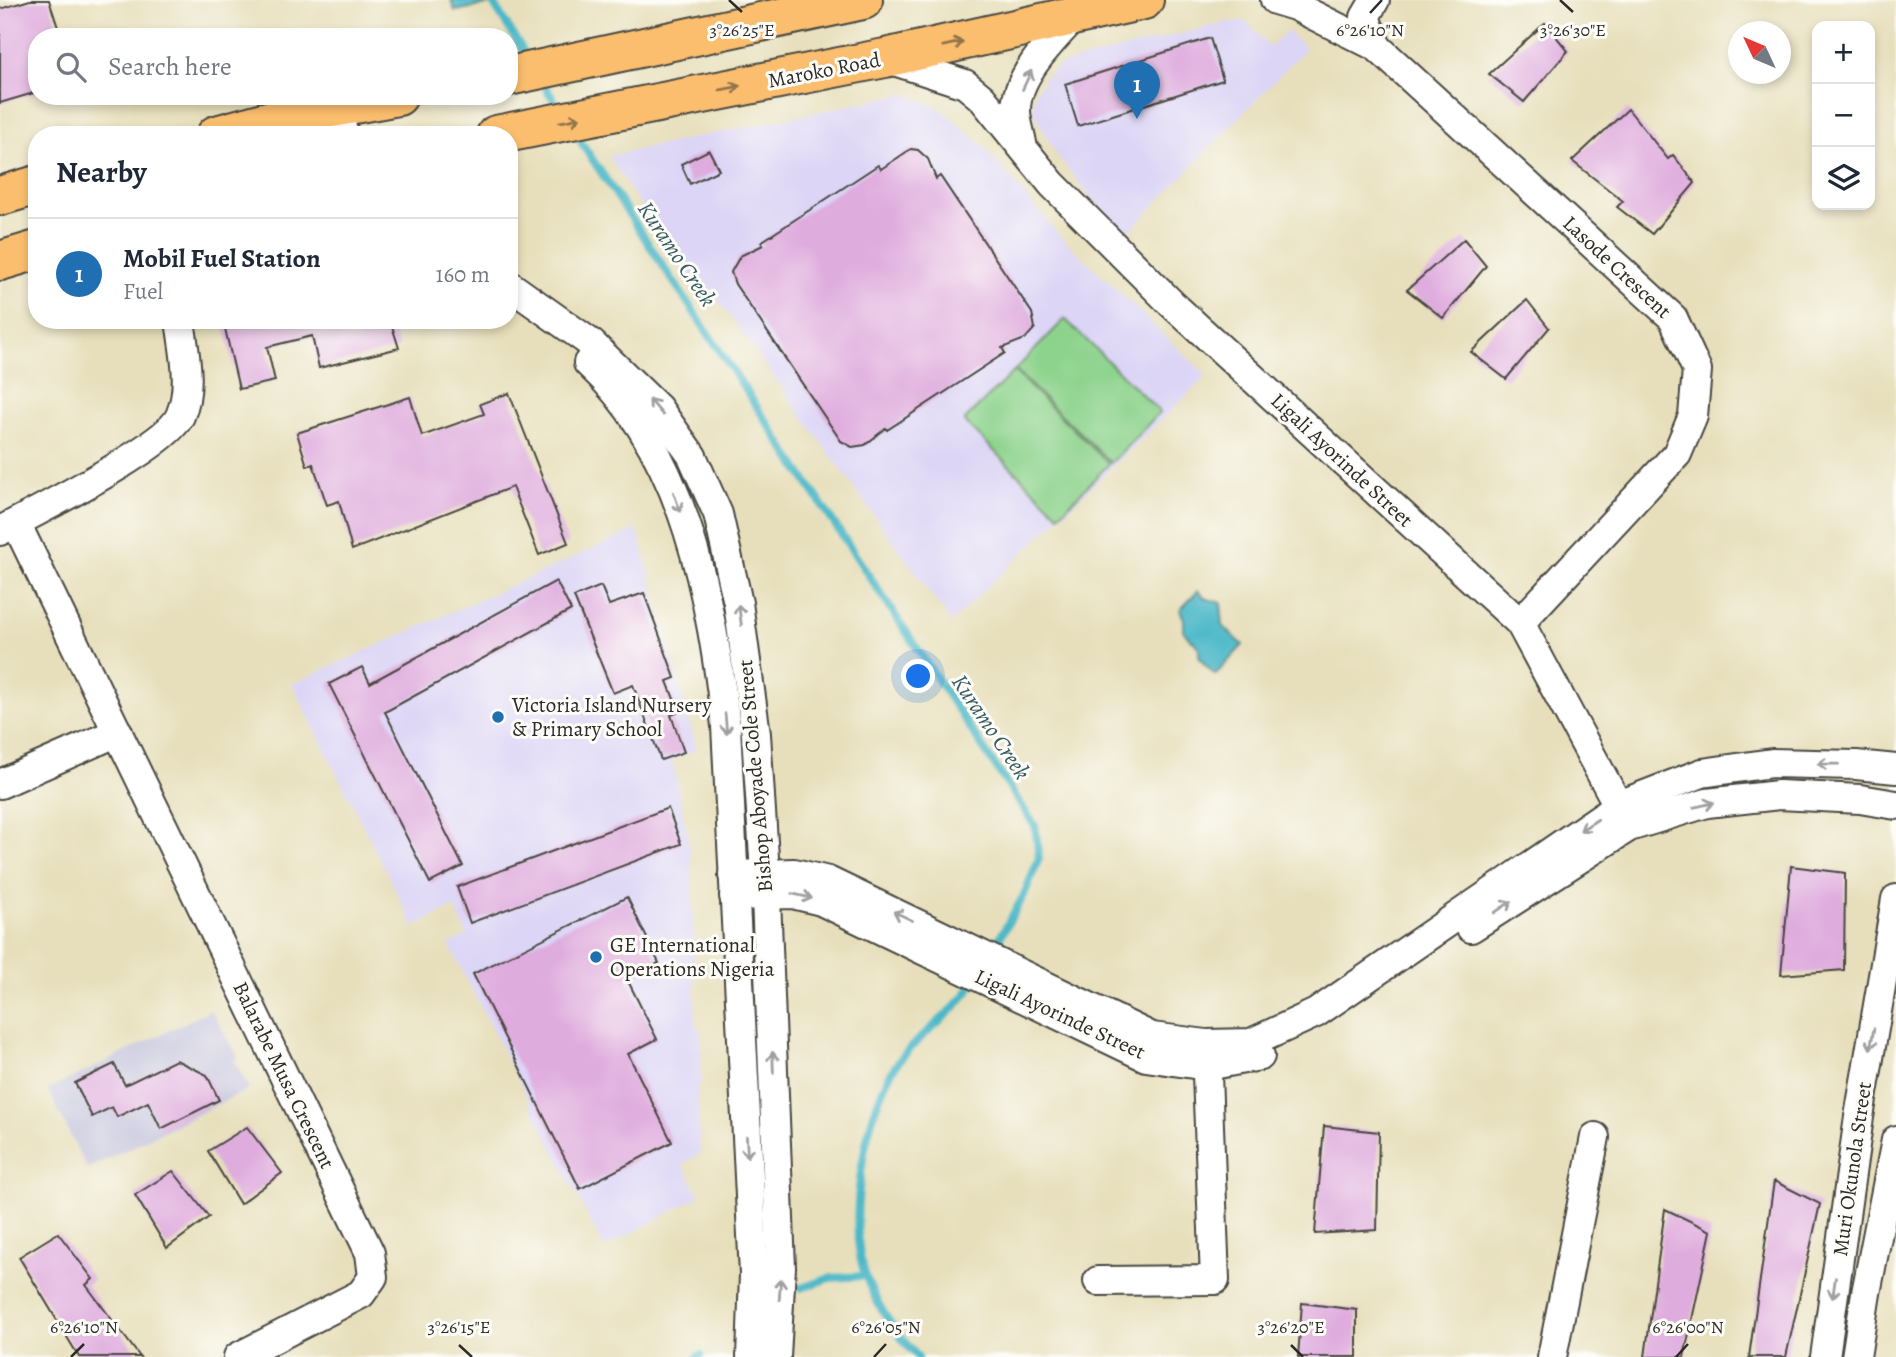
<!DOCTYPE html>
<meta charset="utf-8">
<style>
body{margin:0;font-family:Alegreya,serif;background:#f2f2f3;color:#1f2937}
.controls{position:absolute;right:21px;top:21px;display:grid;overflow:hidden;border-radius:14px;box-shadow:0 4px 10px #0003}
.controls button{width:63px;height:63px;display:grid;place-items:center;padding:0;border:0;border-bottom:2px solid #e0e1e3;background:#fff;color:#1f2937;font:35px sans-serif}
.compass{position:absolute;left:1728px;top:21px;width:63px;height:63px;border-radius:50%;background:#fff;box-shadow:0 4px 10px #0003;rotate:314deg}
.you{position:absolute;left:919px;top:677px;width:24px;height:24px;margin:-18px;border:5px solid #fff;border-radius:50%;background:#1a73e8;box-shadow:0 0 0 10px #1a73e833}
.badge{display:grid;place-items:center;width:46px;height:46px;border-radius:50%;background:#1f6fb2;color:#fff;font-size:23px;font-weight:700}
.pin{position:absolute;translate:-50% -58px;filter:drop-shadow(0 2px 4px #0008)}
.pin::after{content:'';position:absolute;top:37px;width:24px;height:21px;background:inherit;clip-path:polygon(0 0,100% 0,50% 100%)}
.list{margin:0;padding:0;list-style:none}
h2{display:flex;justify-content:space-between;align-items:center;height:91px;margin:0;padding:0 28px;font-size:30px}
h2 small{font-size:23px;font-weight:400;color:#747a83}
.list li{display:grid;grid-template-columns:46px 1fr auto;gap:21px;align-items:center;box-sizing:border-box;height:112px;padding:0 28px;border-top:2px solid #e0e1e3}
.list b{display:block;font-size:26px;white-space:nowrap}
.list p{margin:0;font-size:23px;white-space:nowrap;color:#747a83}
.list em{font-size:23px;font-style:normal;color:#747a83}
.icon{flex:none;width:38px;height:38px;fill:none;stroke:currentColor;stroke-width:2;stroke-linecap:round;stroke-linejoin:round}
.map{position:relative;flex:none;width:1896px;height:1357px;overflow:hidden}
.search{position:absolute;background:#fff;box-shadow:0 4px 10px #0003;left:28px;top:28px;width:490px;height:77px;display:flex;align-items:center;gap:18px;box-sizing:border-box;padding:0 24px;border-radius:28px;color:#747a83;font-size:26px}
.panel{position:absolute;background:#fff;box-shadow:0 4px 10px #0003;left:28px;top:126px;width:490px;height:203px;border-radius:28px}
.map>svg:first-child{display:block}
</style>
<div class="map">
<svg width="1896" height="1357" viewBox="0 0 1896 1357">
<rect width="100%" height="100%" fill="#fdfcf7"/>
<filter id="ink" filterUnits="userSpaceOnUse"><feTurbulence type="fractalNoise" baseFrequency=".0143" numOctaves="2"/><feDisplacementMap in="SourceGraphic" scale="14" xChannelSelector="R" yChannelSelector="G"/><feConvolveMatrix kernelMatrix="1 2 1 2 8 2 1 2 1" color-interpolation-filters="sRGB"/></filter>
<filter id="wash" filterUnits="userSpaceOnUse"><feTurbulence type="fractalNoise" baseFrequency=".00686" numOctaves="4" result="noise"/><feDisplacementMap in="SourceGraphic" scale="28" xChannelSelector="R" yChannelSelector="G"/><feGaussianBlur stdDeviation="1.57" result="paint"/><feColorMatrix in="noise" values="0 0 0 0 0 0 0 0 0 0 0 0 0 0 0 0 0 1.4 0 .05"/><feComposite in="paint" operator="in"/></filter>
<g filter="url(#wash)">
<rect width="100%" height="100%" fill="#e7dfbb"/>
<g fill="#dcd5f6">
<path d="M 1245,21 L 1270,47 L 1287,31 L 1306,48 L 1128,233 L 1092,200 L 1056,154 L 1032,109 L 1035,93 L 1045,77 L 1060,65 L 1227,22 Z"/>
<path d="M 904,94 L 938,107 L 983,146 L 1059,235 L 1207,376 L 951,622 L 719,301 L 690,280 L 608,156 Z"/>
<path d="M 637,529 L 697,750 L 672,760 L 691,853 L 696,1028 L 701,1029 L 701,1086 L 697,1086 L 700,1154 L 682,1164 L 700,1196 L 604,1248 L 449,945 L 467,935 L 454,907 L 414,927 L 292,684 Z"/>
</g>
<path fill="#c2c1dc" d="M 211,1010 L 238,1057 L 234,1060 L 249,1089 L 87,1169 L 48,1090 Z"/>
<g fill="#8dd38d" stroke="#5c7f5c" stroke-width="2">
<path d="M 1065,319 L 1160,412 L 1111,463 L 1015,370 Z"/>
<path d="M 1014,371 L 1109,464 L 1059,515 L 964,421 Z"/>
</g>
<g fill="#4cb8c8" stroke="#3c727a" stroke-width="2">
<path d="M 451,0 L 512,0 L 455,11 Z"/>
<path d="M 1198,591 L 1205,598 L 1221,603 L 1223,626 L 1243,645 L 1215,675 L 1199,658 L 1199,647 L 1184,632 L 1184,619 L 1180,610 Z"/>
</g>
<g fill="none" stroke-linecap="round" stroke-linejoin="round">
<g stroke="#4cb8c8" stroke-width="8">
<path d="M 493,3 L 529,60"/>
<path d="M 541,80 L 560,110"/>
<path d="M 573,130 L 1035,826 L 1039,858 L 1024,895 L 991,953"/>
<path d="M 801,1288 L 830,1278 L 865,1276"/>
<path d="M 697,1357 L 701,1355"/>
<path d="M 918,1357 C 896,1334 878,1308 866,1277 C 845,1226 865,1104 899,1061 C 922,1031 957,1013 976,979"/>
</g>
</g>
<g id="blocks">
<g fill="#dfacde">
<path d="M 30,0 L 49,0 L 61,37 L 37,37 L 37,92 L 0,103 L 0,9 Z"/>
<path d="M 1545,23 L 1568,51 L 1524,102 L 1489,74 Z"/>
<path d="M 1210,38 L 1223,80 L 1078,126 L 1065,84 Z"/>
<path d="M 1628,109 L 1668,159 L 1673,155 L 1695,183 L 1652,234 L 1617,207 L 1623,201 L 1572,161 Z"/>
<path d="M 911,149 L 918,150 L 928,159 L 936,179 L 940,176 L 1032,313 L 1035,328 L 1025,339 L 1002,348 L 1005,353 L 887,430 L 886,428 L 865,445 L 852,447 L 841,441 L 735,284 L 731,272 L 740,256 L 763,245 L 761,242 L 878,165 L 881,169 Z"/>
<path d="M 709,150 L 719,170 L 690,184 L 681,164 Z"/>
<path d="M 1464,239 L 1486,266 L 1443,318 L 1407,290 Z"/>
<path d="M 1527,300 L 1549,328 L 1506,379 L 1471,352 Z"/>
<path d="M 223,320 L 390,320 L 399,348 L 319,368 L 312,336 L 267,347 L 275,381 L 239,389 Z"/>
<path d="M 509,393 L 568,543 L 539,555 L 512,487 L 352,550 L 339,501 L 327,505 L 313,464 L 307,466 L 297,433 L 410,397 L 422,436 L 484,414 L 480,404 Z"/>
<path d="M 556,581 L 571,610 L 385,712 L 463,866 L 430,883 L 329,684 L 362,667 L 370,683 Z"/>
<path d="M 601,586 L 609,605 L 644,593 L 675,678 L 667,681 L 679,712 L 671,715 L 684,752 L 661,760 L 633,685 L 613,693 L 574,597 Z"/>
<path d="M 668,808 L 681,844 L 470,923 L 457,887 Z"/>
<path d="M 1791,866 L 1845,873 L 1844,970 L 1781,975 Z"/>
<path d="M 627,897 L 659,963 L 627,979 L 657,1039 L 628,1054 L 672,1142 L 580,1189 L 473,974 Z"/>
<path d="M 176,1060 L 207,1075 L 219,1100 L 161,1129 L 148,1102 L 117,1117 L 112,1107 L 92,1117 L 75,1083 L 114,1064 L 125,1085 Z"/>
<path d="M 1324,1126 L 1379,1132 L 1377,1230 L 1315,1234 Z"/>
<path d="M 247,1127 L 282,1173 L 240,1204 L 208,1151 Z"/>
<path d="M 173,1171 L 209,1217 L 167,1248 L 135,1195 Z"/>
<path d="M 1774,1181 L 1820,1204 L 1786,1357 L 1749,1357 Z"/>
<path d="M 1665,1209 L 1711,1231 L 1684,1357 L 1645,1357 Z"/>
<path d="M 58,1233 L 93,1279 L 86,1285 L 140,1357 L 79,1357 L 19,1257 Z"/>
<path d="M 1302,1303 L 1357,1310 L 1357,1357 L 1298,1357 Z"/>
</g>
</g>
</g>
<g filter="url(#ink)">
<use href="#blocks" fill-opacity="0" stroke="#474641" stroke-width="2"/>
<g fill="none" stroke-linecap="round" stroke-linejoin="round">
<g stroke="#474641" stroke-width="32">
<g id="minor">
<path d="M 1275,0 L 1295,6 L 1377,47"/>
<path d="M 1375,0 L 1365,17 L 1377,47 L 1673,318 L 1697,370 L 1693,416 L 1677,454 L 1520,623"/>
<path d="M 885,58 L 965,84 L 982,98 L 1052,184 L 1172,304 L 1520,623 L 1626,820"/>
<path d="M 333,108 L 345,135"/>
<path d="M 1022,143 C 1020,132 1016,121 1016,110 C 1016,76 1051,42 1073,18"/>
<path d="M 509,285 L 592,344 L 658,408 L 692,456 L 718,514 L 738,603 L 756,734 L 765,873 L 781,1267 L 776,1357"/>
<path d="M 588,363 C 686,453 711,600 726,726 L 754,1274 L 751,1357"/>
<path d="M 16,523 L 370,1253 L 373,1277 L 361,1294 L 238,1357"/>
<path d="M 0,531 C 35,512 166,447 180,416 C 193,386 184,351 180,320"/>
<path d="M 0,784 L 118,732"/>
<path d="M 733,875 L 794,873 L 828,881 L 1152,1037 L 1206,1044 L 1251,1043 L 1316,1013 L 1619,805 L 1702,773 L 1772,763 L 1856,765 L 1896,769"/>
<path d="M 734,896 L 792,894 L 821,901 L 1146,1057 L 1207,1066 L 1260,1056"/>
<path d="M 1471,928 L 1629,827 L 1707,803 L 1779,795 L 1860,799 L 1896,805"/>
<path d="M 1098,1281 L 1215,1280 L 1206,1049"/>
<path d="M 1552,1357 L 1595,1137"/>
<path d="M 1825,1357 L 1859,1117 L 1896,899"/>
<path d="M 1856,1357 L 1866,1293 L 1896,1140"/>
</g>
</g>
<g stroke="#474641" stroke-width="42">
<g id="highway">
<path d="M 509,76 L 863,0"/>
<path d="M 216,135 L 282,117 L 398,96"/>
<path d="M 496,135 L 885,58 L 1144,0"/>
<path d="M 0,196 L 37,185"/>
<path d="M 0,261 L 37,250"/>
</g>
</g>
<use href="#minor" stroke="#fff" stroke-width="28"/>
<use href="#highway" stroke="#fbbe6e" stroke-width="38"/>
</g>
<defs><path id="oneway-shaft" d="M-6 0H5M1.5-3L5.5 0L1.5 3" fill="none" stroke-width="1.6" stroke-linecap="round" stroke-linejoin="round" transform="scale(1.75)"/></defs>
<g stroke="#93744c">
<use href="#oneway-shaft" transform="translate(953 44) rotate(-12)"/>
<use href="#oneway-shaft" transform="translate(730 88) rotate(-11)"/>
<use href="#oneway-shaft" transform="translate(570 120) rotate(-11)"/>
</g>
<g stroke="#a0a0a0">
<use href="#oneway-shaft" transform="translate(1027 80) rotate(-65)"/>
<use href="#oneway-shaft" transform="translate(656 407) rotate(-130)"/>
<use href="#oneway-shaft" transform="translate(677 502) rotate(70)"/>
<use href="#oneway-shaft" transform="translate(740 615) rotate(-98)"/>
<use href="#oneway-shaft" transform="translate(726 724) rotate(85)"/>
<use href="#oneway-shaft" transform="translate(1828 764) rotate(-179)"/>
<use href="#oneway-shaft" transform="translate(1704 805) rotate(-13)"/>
<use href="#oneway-shaft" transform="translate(1589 825) rotate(147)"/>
<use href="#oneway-shaft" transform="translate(802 896) rotate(13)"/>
<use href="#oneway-shaft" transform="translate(1503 907) rotate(-34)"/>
<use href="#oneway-shaft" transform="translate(903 916) rotate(-155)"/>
<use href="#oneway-shaft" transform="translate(1872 1039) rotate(100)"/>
<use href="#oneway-shaft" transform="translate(773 1062) rotate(-92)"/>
<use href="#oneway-shaft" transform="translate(747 1147) rotate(87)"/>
<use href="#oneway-shaft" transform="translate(1834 1288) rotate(98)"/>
<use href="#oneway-shaft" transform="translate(780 1289) rotate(-86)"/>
</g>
</g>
<path fill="none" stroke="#2b2b2b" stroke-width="2.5" d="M 729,0 L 742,12M 1560,0 L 1573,12M 1370,13 L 1382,0M 459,1345 L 472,1357M 1291,1345 L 1303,1357M 71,1357 L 84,1344M 874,1357 L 886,1344M 1676,1357 L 1688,1344"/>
<g fill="#1f6fb2" stroke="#fdfcf7" stroke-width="2.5">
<circle cx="498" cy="717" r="7"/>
<circle cx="596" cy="957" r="7"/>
</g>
<g text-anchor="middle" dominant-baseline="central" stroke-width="6" stroke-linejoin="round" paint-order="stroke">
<g font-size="21" fill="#2b2b2b" stroke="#fdfcf7">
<text transform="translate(824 70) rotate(-11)">Maroko Road</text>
<text transform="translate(1617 267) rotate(43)">Lasode Crescent</text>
<text transform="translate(1342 460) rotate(43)">Ligali Ayorinde Street</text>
<text transform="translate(755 776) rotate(-95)">Bishop Aboyade Cole Street</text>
<text transform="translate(1060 1014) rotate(25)">Ligali Ayorinde Street</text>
<text transform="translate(284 1075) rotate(64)">Balarabe Musa Crescent</text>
<text transform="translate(1852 1169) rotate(-82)">Muri Okunola Street</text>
</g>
<g font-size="21" fill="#2b2b2b" stroke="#fdfcf7" text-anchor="start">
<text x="512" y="705">Victoria Island Nursery<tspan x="512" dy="24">&amp; Primary School</tspan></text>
<text x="610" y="945">GE International<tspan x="610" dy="24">Operations Nigeria</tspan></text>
</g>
<g font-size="23" font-style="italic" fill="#375c62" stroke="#fdfcf7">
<text transform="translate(677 254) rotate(56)">Kuramo Creek</text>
<text transform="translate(991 727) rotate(56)">Kuramo Creek</text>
</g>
</g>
<g font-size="18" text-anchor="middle" fill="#2b2b2b" stroke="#fdfcf7" stroke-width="6" stroke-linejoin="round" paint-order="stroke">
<text x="742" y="36">3°26'25"E</text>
<text x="1573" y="36">3°26'30"E</text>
<text x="1370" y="36">6°26'10"N</text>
<text x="84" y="1333">6°26'10"N</text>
<text x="886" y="1333">6°26'05"N</text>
<text x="1688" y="1333">6°26'00"N</text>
<text x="459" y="1333">3°26'15"E</text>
<text x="1291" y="1333">3°26'20"E</text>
</g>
</svg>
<div class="controls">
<button>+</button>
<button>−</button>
<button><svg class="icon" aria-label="layers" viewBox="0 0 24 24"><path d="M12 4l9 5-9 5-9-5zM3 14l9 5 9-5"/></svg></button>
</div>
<svg class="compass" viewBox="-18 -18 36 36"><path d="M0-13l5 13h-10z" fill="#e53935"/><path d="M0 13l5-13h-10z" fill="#747a83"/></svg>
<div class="you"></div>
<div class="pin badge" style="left:1137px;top:119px">1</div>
<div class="search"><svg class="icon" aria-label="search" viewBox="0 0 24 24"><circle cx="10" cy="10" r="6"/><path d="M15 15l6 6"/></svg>Search here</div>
<section class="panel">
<h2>Nearby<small></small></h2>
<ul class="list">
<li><span class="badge">1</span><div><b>Mobil Fuel Station</b><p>Fuel</p></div><em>160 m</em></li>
</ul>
</section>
</div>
